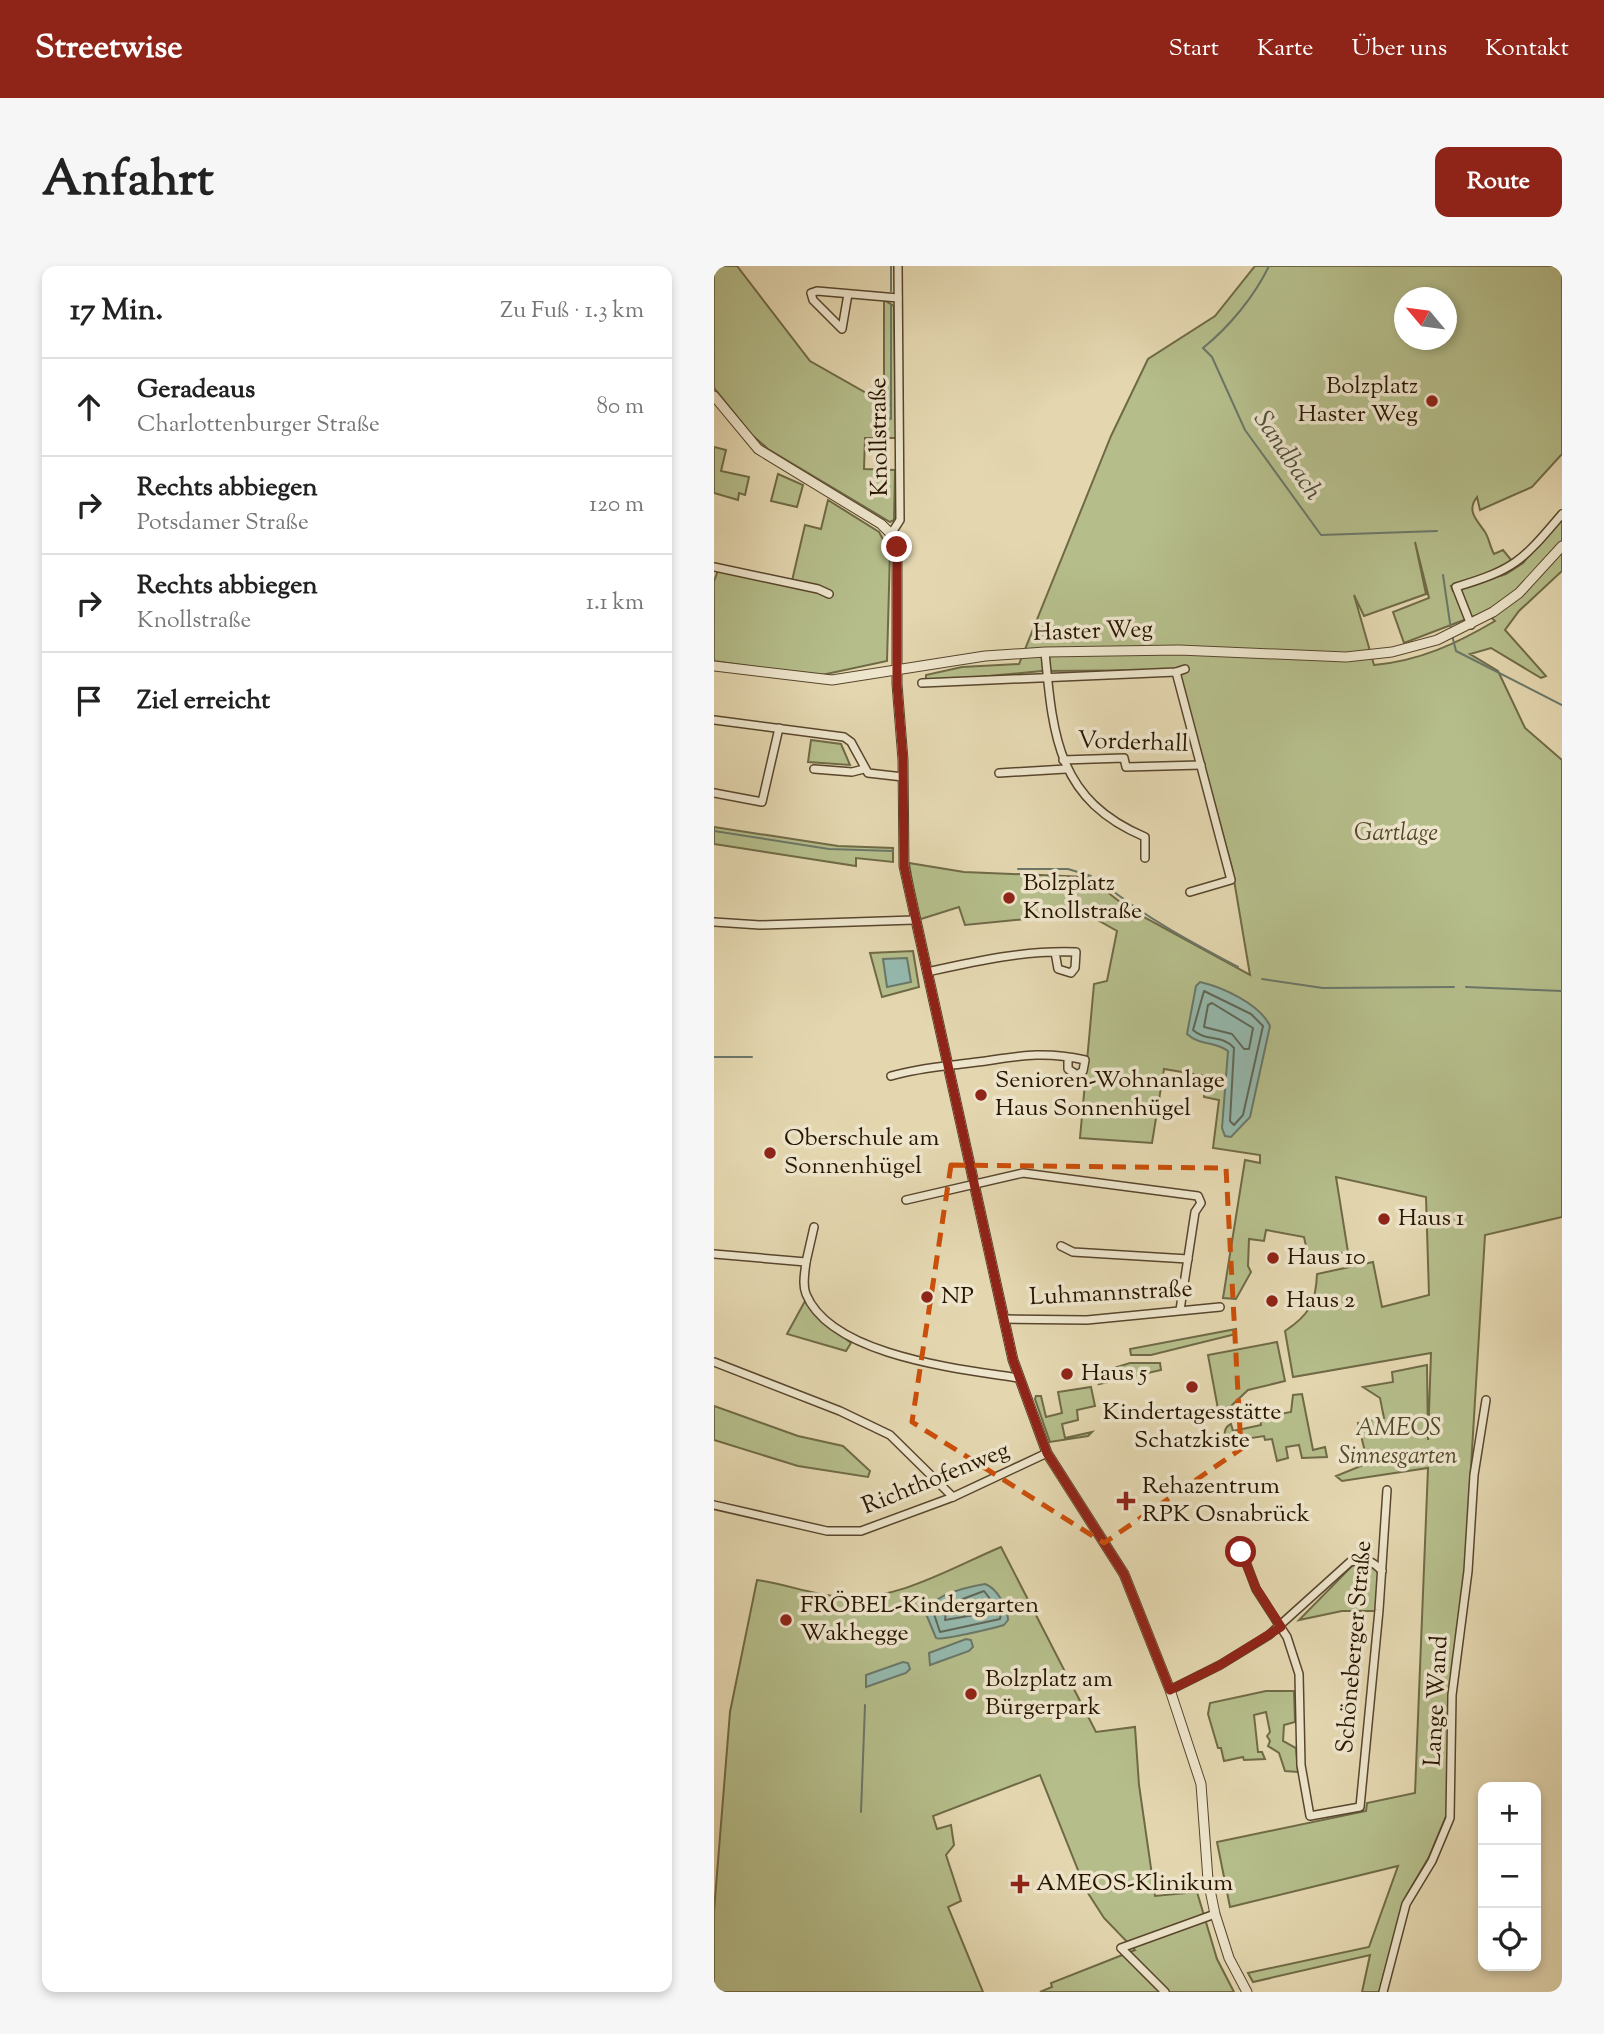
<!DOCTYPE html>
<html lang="de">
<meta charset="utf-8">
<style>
body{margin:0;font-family:"Sorts Mill Goudy",serif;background:#f6f6f6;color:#222}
.controls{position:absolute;right:21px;bottom:21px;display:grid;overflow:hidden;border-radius:14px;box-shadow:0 4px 10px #0003}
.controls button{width:63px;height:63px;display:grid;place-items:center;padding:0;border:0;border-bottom:2px solid #e0e0e0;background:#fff;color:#222;font:35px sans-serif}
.compass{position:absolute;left:680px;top:21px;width:63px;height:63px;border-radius:50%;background:#fff;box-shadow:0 4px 10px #0003;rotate:299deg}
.stop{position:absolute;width:21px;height:21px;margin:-16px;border:5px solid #8f2418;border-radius:50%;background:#fff}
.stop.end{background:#8f2418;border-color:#fff;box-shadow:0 2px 7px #0008}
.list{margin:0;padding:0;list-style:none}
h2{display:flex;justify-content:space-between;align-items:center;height:91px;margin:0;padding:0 28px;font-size:30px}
h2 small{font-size:23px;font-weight:400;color:#767676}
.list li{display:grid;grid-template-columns:46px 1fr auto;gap:21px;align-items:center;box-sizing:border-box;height:98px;padding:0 28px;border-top:2px solid #e0e0e0}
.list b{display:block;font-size:26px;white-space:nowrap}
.list p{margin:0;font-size:23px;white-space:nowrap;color:#767676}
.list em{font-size:23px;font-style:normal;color:#767676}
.icon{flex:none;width:38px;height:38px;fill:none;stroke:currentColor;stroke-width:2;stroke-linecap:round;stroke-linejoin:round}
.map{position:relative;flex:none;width:848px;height:1726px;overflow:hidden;border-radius:14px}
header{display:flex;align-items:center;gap:42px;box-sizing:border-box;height:98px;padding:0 35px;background:#8f2418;color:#fff}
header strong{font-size:33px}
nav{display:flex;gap:38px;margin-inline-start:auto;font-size:24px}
.intro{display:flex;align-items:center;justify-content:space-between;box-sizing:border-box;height:168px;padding:0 42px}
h1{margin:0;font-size:49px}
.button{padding:18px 32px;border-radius:14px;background:#8f2418;color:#fff;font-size:24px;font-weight:700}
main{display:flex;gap:42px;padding:0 42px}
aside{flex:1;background:#fff;border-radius:14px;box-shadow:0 4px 10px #0003}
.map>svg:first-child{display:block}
</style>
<header>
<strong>Streetwise</strong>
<nav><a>Start</a><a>Karte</a><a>Über uns</a><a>Kontakt</a></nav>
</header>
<div class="intro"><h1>Anfahrt</h1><a class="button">Route</a></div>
<main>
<aside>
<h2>17 Min.<small>Zu Fuß · 1.3 km</small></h2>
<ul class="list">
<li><svg class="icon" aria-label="ahead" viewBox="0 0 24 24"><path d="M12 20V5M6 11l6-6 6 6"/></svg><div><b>Geradeaus</b><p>Charlottenburger Straße</p></div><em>80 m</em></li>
<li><svg class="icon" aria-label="right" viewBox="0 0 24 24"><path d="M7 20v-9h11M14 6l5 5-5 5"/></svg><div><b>Rechts abbiegen</b><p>Potsdamer Straße</p></div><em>120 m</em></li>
<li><svg class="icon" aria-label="right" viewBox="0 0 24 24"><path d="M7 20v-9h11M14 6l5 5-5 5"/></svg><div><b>Rechts abbiegen</b><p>Knollstraße</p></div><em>1.1 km</em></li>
<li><svg class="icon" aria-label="arrive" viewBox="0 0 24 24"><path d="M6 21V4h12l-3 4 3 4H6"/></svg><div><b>Ziel erreicht</b></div></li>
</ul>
</aside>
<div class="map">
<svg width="848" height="1726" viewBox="0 0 848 1726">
<rect width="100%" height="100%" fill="#e4d7b0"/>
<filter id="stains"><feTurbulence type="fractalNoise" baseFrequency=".00286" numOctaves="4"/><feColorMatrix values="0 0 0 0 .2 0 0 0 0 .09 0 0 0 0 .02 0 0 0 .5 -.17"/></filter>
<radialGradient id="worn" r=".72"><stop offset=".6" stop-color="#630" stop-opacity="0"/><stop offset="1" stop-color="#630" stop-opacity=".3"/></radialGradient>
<g fill="#b5be8b" stroke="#6f6a46" stroke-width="2" fill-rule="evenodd">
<path d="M 0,0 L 23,0 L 96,95 L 170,137 L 170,34 L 180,40 L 182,172 L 151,172 L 150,203 L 181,204 L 180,254 L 176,256 L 54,183 L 37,168 L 0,122 Z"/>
<path d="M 541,0 L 848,0 L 848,188 L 818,221 L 766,244 L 763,231 C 752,245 763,254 771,266 C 775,272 776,281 780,288 L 789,284 L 798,295 L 791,304 L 737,320 L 739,325 L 792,308 L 809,297 L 848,251 L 848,305 L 805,345 L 791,364 L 832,410 L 827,412 L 777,382 L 756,388 L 784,405 L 811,462 L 848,494 L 848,951 L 771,969 L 750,1317 L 736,1437 L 733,1548 L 715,1591 L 691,1632 L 666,1726 L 648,1726 L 656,1689 L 539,1716 L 534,1707 L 655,1681 L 684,1600 L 516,1641 L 503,1576 L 652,1545 L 653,1537 L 701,1527 L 714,1202 L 628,1215 L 622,1210 L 647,1200 L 652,1190 L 644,1157 L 670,1152 L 666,1132 L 649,1121 L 679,1116 L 678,1106 L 713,1099 L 714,1174 L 717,1087 L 579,1111 L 571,1065 C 595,1049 602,1037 603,1008 L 659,996 L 668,1041 L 715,1029 L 712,931 L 622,911 L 634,986 L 595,994 L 590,971 L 552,964 L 550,975 L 535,973 L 534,1000 L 537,1006 L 522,1033 L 509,1032 L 531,894 L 546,897 L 546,889 L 499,882 L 505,834 L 490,831 L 492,810 L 450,803 L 438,877 L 366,872 L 380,718 L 393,715 L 403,665 L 371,647 L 251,659 L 245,641 L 204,654 L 195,597 L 250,606 L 374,611 L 415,643 L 536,709 L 518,602 L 464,404 L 328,405 L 212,416 L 212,409 L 248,401 L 305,398 L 397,170 L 434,93 L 501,50 ZM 690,32 L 732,32 L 732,74 L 690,74 ZM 701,276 L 715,332 L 679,346 L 690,377 L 771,346 L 781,355 C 742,378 705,395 660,399 L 640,329 L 650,350 L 712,328 Z"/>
<path d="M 0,181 L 12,184 L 7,205 L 35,211 L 31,229 L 25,227 L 24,234 L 0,227 Z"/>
<path d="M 64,208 L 89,219 L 83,241 L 57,235 Z"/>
<path d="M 114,234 L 165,266 L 176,286 L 173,395 L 103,410 L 0,395 L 0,315 L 5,302 L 77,319 L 91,259 L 107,263 Z"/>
<path d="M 97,474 L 127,478 L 136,499 L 94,496 Z"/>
<path d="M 0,561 L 124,580 L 179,582 L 179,596 L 142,592 L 142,600 L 0,578 Z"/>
<path d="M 199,685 L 205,721 L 168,731 L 156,687 Z"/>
<path d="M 91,1035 L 102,1049 L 137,1077 L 132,1085 L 73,1068 Z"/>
<path d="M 522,1063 L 522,1068 L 437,1089 L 417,1089 L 416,1083 Z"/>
<path d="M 563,1076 L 571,1115 L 534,1124 L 517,1140 L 504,1143 L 494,1089 Z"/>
<path d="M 416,1097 L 446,1097 L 447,1104 L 385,1118 L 390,1105 Z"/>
<path d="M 377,1121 L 381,1140 L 363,1144 L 364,1154 L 348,1158 L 351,1172 L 378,1166 L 374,1170 L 336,1176 L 321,1133 L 322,1130 L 327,1130 L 332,1151 L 348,1147 L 344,1126 Z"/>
<path d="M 588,1128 L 599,1184 L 611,1181 L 613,1191 L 588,1192 L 585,1179 L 572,1181 L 574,1192 L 563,1195 L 558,1173 L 551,1174 L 550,1170 L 517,1175 L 517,1179 L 512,1180 C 511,1171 508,1162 517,1158 L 519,1165 L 547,1159 L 546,1152 L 577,1146 L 579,1129 Z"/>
<path d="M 0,1140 L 84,1170 L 129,1180 L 156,1205 L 154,1211 L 84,1200 L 0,1174 Z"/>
<path d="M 287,1281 L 382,1466 L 421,1461 L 425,1519 L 441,1630 L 483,1626 L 503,1693 L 520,1726 L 326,1726 L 338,1721 L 337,1717 L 421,1684 L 390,1652 L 372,1624 L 326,1509 L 219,1550 L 223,1563 L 237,1559 L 240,1579 L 232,1589 L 247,1635 L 234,1641 L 269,1726 L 0,1726 L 0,1645 L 16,1446 L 43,1314 C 71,1318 100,1329 128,1331 C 182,1336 239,1301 287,1281 Z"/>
<path d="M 648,1296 L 659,1300 L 665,1307 L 662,1345 L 628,1345 L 585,1354 L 638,1300 Z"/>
<path d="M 552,1425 L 580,1425 L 581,1456 L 570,1459 L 569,1475 L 582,1482 L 584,1506 L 571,1505 L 565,1487 L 554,1480 L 556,1475 L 553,1470 L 556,1466 L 552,1446 L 540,1449 L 544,1486 L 548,1486 L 551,1493 L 530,1494 L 529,1491 L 510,1495 L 507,1482 L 504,1482 L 494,1448 L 496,1437 Z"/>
</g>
<g fill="#95b9ae" stroke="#6a7768" stroke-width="2">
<path d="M 193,692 L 197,716 L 173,721 L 169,693 Z"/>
<path d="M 486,716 C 508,721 546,738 556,760 L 536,851 L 517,871 L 511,870 L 508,862 L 514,785 C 501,775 486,780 473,768 L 482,720 Z"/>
<path d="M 271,1318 C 283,1322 294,1342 294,1354 L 290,1359 C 280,1362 227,1375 222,1372 L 212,1348 C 217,1328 253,1321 271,1318 Z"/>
<path d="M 252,1373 L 257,1374 L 259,1381 L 255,1385 L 216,1399 L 215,1387 Z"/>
<path d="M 189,1396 L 194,1397 L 196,1403 L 192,1407 L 152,1421 L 152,1409 Z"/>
</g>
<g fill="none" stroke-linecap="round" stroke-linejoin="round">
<g stroke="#5f6757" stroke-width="2">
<path d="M 490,725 L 537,748 L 549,760 L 529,849 L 520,859 L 516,855 L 520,782 C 508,768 492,776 479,764 Z"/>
<path d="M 498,737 L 539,762 L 535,783 L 530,783 L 518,768 L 490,761 L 494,739 Z"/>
<path d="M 270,1325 L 287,1347 L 286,1353 L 226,1366 L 220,1348 L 222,1343 Z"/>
<path d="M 267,1335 L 274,1343 L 272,1347 L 231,1354 L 232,1346 Z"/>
</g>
<g stroke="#6a7768" stroke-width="2">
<path d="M 555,0 C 540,31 515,61 489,82 L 498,91 L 531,164 L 607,269 L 723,265"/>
<path d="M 177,25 L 177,0"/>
<path d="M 163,149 L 177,153 L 177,39"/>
<path d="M 729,309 L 737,364"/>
<path d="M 738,369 L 742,385 L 848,439"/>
<path d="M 0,565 L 115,583 L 179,585"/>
<path d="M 304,603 L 354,603 L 377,610"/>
<path d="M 390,618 C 432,652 477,676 524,701"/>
<path d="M 548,713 L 609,722 L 740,721"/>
<path d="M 752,721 L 848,725"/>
<path d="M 0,791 L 38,791"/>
<path d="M 147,1546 L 151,1439"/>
</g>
<g stroke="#58462c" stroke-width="10">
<g id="minor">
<path d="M 134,28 L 128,63 L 99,34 L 97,27 L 103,25 L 184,32"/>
<path d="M 177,268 L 186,254 L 184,0"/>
<path d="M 0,301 L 104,323 L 115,328"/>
<path d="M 757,359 L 742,321 C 802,303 808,295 848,248"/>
<path d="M 331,386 C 339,472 344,534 431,571 L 431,592"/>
<path d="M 462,406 L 517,614 L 476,626"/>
<path d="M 208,417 L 462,406 L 471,403"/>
<path d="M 0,454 L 130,471 L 137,476 L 154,507 L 189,511"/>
<path d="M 349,494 L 410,492 L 412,501 L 487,499"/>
<path d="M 100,503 L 138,506 L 150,503"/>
<path d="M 285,507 L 352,503"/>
<path d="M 0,527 L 48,536 L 65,462"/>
<path d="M 0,656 L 46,659 L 200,654"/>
<path d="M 213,706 C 263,695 311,684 362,686 L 361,702 L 357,707 L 344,703 L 341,686"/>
<path d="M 177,810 C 201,803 222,801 247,798 C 295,793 321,783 371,794 L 369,805 L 363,809 L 354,803 L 354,791"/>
<path d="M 192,934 L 309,907 L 484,930 L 487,937 L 481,946 L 466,1044"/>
<path d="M 347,980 L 359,986 L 474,993"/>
<path d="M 0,988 L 92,996 C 91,1006 88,1018 92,1028 C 117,1090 247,1103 304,1112"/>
<path d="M 92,996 L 100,961"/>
<path d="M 290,1053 L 373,1054 L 506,1041"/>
<path d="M 0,1096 L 126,1145 L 176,1169 L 239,1231"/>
<path d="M 0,1239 L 113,1265 L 147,1265 L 239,1231 L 333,1187"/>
<path d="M 524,1275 L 542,1323 L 573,1371 L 585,1408 L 587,1499 L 596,1550 L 646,1541 L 665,1344 L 673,1224"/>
<path d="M 456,1424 L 506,1399 L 555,1369 L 636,1296 C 650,1292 658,1294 668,1305"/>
<path d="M 451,1726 L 407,1682 L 501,1648"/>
<path d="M 669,1726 L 692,1638 L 718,1595 L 736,1552 L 738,1429 L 754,1305 L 760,1209 L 772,1134"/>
</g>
</g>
<g stroke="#58462c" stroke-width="11">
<g id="tertiary">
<path d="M 0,130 L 44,183 L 167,258 L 177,268 L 183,280 L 183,418 L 189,494 L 190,600 L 299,1094 L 333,1187 L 410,1308 L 456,1424 L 487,1518 L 494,1614 L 501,1648 L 515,1692 L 533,1726"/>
<path d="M 0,400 L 118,414 L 271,390 L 331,386 L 465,384 L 632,391 L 678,386 L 723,374 L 779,346 L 805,327 L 848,280"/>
</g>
</g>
<use href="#minor" stroke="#ede5cc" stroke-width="7"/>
<use href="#tertiary" stroke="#ede5cc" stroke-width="9"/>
</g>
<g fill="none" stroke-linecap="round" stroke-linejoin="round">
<path stroke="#8f2418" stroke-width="9" d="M 183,281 L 183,418 L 189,493 L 190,600 L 299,1094 L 333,1187 L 410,1308 L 456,1424 L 506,1399 L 567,1361 L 542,1322 L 527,1286"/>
</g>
<path fill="none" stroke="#cb4f0a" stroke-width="5" stroke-dasharray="14 9" stroke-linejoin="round" d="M 237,899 L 512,902 L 527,1183 L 390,1277 L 198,1156 Z"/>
<g fill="#8f2418" stroke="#ede5cc" stroke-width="2.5">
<circle cx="718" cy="135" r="7"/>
<circle cx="295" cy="632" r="7"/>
<circle cx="267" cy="829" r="7"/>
<circle cx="56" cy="887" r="7"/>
<circle cx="670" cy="953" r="7"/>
<circle cx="559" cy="992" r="7"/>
<circle cx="213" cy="1031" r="7"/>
<circle cx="558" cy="1035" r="7"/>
<circle cx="353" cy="1108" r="7"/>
<circle cx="478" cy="1121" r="7"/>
<path d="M408.5 1224.5h7v7h7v7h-7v7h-7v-7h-7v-7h7z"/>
<circle cx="72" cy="1354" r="7"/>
<circle cx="257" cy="1428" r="7"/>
<path d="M302.5 1607.5h7v7h7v7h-7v7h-7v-7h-7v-7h7z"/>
</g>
<g text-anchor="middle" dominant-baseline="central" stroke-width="7" stroke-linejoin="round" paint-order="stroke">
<g font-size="24" fill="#291500" stroke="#ede5cc" text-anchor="start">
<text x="704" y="121" text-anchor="end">Bolzplatz<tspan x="704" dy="28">Haster Weg</tspan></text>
<text x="309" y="618">Bolzplatz<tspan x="309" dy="28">Knollstraße</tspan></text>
<text x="281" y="815">Senioren-Wohnanlage<tspan x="281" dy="28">Haus Sonnenhügel</tspan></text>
<text x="70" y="873">Oberschule am<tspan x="70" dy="28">Sonnenhügel</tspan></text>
<text x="684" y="953">Haus 1</text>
<text x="573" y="992">Haus 10</text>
<text x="227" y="1031">NP</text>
<text x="572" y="1035">Haus 2</text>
<text x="367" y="1108">Haus 5</text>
<text x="478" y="1147" text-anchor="middle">Kindertagesstätte<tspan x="478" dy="28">Schatzkiste</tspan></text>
<text x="428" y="1221">Rehazentrum<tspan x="428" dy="28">RPK Osnabrück</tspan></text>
<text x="86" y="1340">FRÖBEL-Kindergarten<tspan x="86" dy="28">Wakhegge</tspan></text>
<text x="271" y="1414">Bolzplatz am<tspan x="271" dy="28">Bürgerpark</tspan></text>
<text x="322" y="1618">AMEOS-Klinikum</text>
</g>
<g font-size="24" fill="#291500" stroke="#ede5cc">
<text transform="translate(166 171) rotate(-91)">Knollstraße</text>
<text transform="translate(379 366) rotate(-2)">Haster Weg</text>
<text transform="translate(419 477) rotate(2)">Vorderhall</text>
<text transform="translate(397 1028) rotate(-3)">Luhmannstraße</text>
<text transform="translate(222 1213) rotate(-22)">Richthofenweg</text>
<text transform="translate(641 1381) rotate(-85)">Schöneberger Straße</text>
<text transform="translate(723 1435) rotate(-87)">Lange Wand</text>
</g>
<g font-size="24" font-style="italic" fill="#53482a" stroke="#ede5cc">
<text x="682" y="568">Gartlage</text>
<text x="684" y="1163">AMEOS<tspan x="684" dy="28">Sinnesgarten</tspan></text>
</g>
<g font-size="26" font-style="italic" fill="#4f4e3d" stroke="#ede5cc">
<text transform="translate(573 190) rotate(56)">Sandbach</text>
</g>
</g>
<rect width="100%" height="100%" filter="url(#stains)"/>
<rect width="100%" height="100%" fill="url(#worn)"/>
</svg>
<div class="controls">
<button>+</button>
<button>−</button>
<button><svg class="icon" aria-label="locate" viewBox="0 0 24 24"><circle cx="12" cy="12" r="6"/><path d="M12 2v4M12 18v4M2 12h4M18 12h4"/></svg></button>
</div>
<svg class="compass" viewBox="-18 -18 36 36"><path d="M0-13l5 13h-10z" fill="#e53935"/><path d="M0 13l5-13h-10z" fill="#767676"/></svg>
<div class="stop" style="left:527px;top:1286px"></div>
<div class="stop end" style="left:183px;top:281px"></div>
</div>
</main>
